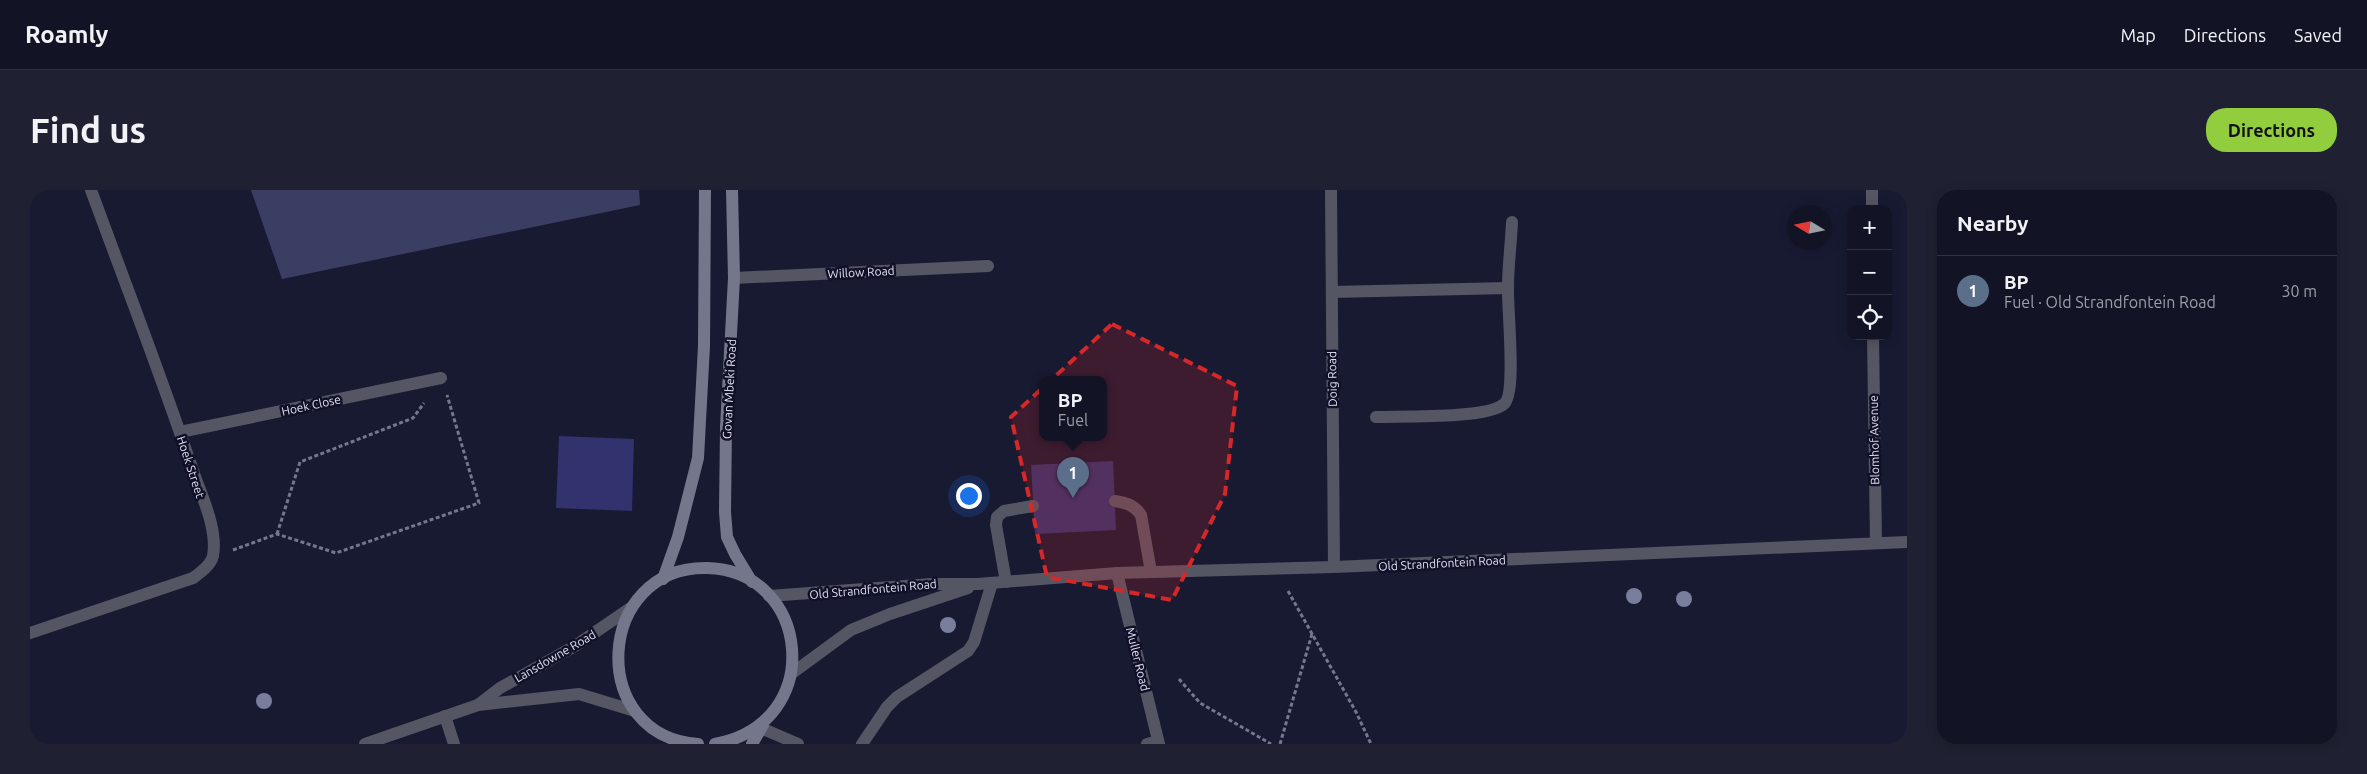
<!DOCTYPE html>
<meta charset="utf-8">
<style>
body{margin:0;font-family:Ubuntu,sans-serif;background:#1f2132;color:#f1f3f6}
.controls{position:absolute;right:15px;top:15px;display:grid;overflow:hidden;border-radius:10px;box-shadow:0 2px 12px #0003}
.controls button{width:45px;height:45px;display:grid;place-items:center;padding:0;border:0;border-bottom:1px solid #313343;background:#121426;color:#f1f3f6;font:25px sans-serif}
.compass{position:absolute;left:1757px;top:15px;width:45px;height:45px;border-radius:50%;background:#121426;box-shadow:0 2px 12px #0003;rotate:280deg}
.you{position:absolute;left:938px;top:305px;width:18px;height:18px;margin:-12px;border:4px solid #fff;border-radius:50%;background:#1a73e8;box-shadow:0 0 0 8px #1a73e833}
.badge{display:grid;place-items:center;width:32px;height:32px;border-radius:50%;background:#92cd3e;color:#fff;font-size:16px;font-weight:700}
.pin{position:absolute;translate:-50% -41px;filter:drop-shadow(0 1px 2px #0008)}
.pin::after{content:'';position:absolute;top:26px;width:18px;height:15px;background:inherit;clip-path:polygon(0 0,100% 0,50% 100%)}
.popup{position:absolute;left:1009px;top:186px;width:68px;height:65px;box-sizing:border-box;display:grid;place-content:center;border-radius:10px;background:#121426;filter:drop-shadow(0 1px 4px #0005);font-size:16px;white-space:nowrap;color:#9c9ea7}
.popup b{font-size:19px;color:#f1f3f6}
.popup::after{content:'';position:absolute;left:50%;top:100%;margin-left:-10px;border:10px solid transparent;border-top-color:#121426}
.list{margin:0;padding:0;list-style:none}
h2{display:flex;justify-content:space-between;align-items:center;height:65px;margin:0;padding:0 20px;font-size:21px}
h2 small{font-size:16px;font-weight:400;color:#9c9ea7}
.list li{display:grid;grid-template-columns:32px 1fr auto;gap:15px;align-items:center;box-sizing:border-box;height:70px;padding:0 20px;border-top:1px solid #313343}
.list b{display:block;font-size:19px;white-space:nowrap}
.list p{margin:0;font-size:16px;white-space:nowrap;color:#9c9ea7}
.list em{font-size:16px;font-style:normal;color:#9c9ea7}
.icon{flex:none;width:28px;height:28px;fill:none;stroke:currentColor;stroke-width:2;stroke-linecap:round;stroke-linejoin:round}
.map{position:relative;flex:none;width:1877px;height:554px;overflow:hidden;border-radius:20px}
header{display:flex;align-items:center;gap:30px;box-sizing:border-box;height:70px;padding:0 25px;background:#121426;border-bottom:1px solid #313343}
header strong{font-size:24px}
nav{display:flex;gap:28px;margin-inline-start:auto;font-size:18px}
.intro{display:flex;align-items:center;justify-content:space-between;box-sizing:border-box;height:120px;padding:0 30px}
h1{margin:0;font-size:35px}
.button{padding:12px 22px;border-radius:20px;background:#92cd3e;color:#111;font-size:18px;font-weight:700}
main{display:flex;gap:30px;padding:0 30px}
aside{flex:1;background:#121426;border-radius:20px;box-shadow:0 2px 12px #0003}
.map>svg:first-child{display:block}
</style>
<header>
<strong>Roamly</strong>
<nav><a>Map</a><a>Directions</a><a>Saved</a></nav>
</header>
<div class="intro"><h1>Find us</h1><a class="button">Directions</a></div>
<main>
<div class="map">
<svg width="1877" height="554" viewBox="0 0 1877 554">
<rect width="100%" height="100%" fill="#181a32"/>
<path fill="#3b3e63" d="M 221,0 L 609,0 L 610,15 L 252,89 Z"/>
<g fill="#31326e">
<path d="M 529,246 L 604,249 L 602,321 L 526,318 Z"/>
<path d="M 1083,271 L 1086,340 L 1005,344 L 1001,275 Z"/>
</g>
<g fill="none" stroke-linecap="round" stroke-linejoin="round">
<g stroke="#75778b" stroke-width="3" stroke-dasharray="4 2.5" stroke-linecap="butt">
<path d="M 247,344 L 270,272 L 383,228 L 394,213"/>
<path d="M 203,360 L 247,344 L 306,363 L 449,313 L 417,205"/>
<path d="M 1258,401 L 1326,522 L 1341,554"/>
<path d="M 1149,489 L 1170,513 L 1241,554"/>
<path d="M 1250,554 L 1282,444"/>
</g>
<g stroke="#555663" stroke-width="12">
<path d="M 704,88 L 958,76"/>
<path d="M 1302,102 L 1478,98"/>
<path d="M 1346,227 C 1371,226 1457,229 1474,214 C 1487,204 1477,118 1478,97 C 1478,76 1481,54 1482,32"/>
<path d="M 1085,311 C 1097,313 1104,315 1111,325 L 1121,382"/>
<path d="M 976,392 L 966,335 L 967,327 L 974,321 L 1003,316"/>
<path d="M 415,526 L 424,554"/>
<path d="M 731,538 L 768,554"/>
<path d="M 832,554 L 857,517 L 867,507 L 938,461 L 944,452 L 962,393"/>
</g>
<g stroke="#555663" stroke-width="12">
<path d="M 1301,0 L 1304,377"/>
<path d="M 1842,0 L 1842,19"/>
<path d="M 1843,146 L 1846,353"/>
<path d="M 150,242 L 411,188"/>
<path d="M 0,443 L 163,388 C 170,383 181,375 183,366 C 188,338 171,305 162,278 C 131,185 95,93 61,0"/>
<path d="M 1117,554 L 1128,551"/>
</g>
<g stroke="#555663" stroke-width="12">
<path d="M 1087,383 L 1129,554"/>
<path d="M 739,406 L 902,394 L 948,394 L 1087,383 L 1304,377 L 1877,352"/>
<path d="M 761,484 L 821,440 L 860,424 L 938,398"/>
<path d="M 448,515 L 470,498 L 545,456 L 602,417"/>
<path d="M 335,554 L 448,515 L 549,504 L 605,521"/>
</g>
<g stroke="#74778c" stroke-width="12">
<path d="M 702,0 L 704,88 L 696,237 L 695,322 L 697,347 L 705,364 L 722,392"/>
<path d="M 633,389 L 648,347 L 668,268 L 674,156 L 675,0"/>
<path d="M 668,554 C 556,546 565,376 677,378 C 780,380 798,533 685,554"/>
<path d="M 722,554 L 733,535"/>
</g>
</g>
<g fill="#7a7e9d">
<circle cx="1604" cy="406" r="8"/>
<circle cx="1654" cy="409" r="8"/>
<circle cx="918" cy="435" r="8"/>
<circle cx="234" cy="511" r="8"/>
</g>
<path fill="#d62828" fill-opacity="0.2" stroke="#d62828" stroke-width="4" stroke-dasharray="10 6" stroke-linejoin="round" d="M 1082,134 L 1207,196 L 1195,304 L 1142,410 L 1017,387 L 981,227 Z"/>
<g text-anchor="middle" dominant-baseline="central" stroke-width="5" stroke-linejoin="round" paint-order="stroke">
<g font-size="12" fill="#dfe1f2" stroke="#101028">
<text transform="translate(831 82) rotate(-3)">Willow Road</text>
<text transform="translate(1302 189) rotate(-91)">Doig Road</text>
<text transform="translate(699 199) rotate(-87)">Govan Mbeki Road</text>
<text transform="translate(281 215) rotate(-12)">Hoek Close</text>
<text transform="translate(1844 250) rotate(-91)">Blomhof Avenue</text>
<text transform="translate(161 277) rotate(72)">Hoek Street</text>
<text transform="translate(1412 373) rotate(-3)">Old Strandfontein Road</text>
<text transform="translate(843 399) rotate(-5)">Old Strandfontein Road</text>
<text transform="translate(525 466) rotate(-30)">Lansdowne Road</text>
<text transform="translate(1108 469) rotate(76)">Muller Road</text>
</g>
</g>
</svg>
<div class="controls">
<button>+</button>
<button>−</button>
<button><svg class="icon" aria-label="locate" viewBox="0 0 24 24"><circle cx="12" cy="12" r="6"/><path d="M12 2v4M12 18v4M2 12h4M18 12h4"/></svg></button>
</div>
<svg class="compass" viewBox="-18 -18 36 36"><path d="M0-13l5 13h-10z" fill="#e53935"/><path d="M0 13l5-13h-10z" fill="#9c9ea7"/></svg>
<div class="you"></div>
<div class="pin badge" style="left:1043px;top:308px;background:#5c6f8a">1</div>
<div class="popup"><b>BP</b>Fuel</div>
</div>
<aside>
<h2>Nearby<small></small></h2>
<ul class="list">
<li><span class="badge" style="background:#5c6f8a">1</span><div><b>BP</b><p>Fuel · Old Strandfontein Road</p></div><em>30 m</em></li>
</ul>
</aside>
</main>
